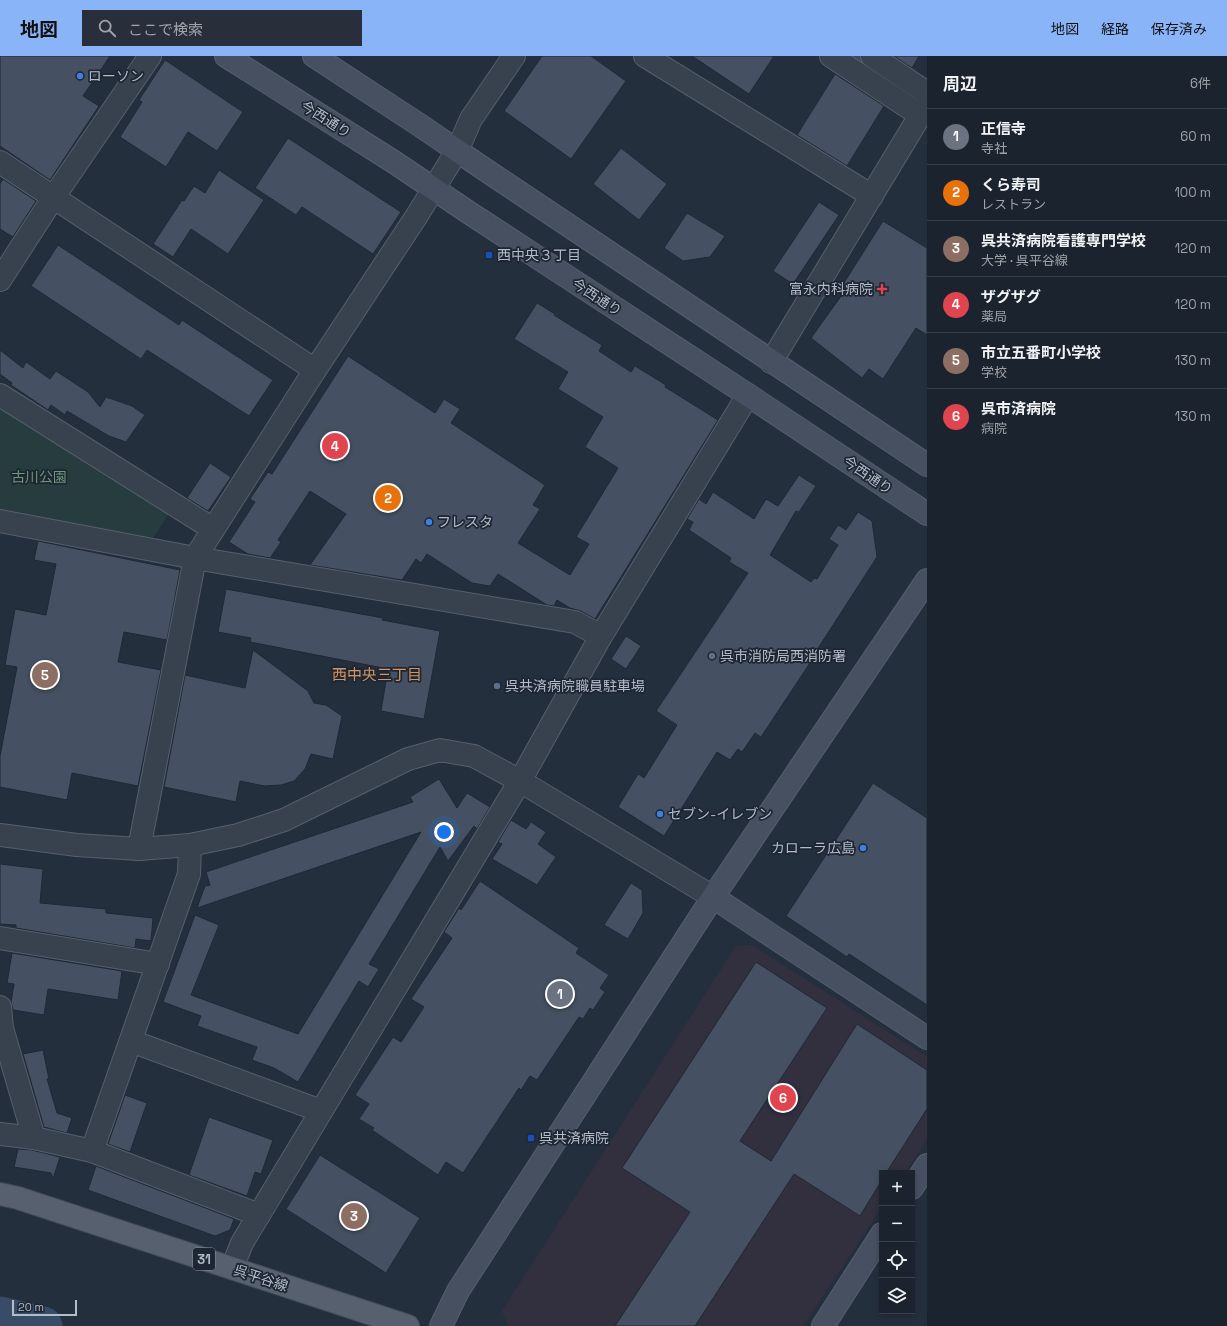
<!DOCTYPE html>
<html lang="ja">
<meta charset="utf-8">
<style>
body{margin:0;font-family:"Space Grotesk","Noto Sans JP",sans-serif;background:#282f3a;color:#f1f3f6}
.controls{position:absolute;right:12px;bottom:12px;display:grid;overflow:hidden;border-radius:0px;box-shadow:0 2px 6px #0003}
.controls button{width:36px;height:36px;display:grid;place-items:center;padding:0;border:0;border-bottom:1px solid #39404a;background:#1b232e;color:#f1f3f6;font:20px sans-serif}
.scale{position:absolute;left:12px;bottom:10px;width:65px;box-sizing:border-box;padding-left:4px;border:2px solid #b4bcc9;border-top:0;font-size:11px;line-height:14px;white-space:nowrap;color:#b4bcc9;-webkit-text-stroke:3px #1d2633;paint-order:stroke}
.you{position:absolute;left:444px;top:776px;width:14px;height:14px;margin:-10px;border:3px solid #fff;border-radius:50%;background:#1a73e8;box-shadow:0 0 0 6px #1a73e833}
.badge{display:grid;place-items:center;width:26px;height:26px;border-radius:50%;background:#8ab4f8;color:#fff;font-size:13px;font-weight:700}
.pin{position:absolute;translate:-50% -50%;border:2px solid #fff;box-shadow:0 1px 4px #0006}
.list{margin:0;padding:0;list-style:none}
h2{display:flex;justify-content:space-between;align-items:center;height:52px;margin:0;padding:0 16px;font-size:17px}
h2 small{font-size:13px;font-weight:400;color:#a0a4aa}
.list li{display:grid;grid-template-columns:26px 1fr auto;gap:12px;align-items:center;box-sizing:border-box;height:56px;padding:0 16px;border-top:1px solid #39404a}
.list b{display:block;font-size:15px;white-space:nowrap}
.list p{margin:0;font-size:13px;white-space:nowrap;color:#a0a4aa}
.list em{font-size:13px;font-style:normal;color:#a0a4aa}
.icon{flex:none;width:22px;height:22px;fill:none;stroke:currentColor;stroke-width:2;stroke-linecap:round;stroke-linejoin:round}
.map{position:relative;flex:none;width:927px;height:1270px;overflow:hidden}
header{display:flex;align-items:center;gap:24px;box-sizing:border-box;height:56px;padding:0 20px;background:#8ab4f8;color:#111}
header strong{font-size:19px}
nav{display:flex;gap:22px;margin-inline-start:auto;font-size:14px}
.search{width:280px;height:36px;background:#282f3a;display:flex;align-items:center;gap:10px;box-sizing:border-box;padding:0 14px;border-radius:0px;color:#a0a4aa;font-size:15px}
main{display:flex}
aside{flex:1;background:#1b232e}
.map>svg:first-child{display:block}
</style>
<header>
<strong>地図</strong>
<div class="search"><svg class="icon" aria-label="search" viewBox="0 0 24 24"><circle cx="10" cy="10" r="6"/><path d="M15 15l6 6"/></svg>ここで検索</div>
<nav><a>地図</a><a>経路</a><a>保存済み</a></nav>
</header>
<main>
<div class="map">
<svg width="927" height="1270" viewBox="0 0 927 1270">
<rect width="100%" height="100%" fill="#242f3e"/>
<path fill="#32303f" d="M 752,889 L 927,1001 L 927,1083 L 905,1117 L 882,1117 L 882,1151 L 803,1270 L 508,1270 L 502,1255 L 736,890 Z"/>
<path fill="#263c3f" d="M 0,351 L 170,456 L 151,485 L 0,454 Z"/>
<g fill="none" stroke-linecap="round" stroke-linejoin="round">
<g stroke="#394c67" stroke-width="39">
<path d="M 851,0 L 901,33"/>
<path d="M 0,1260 L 43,1270"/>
</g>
</g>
<g fill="#455162" stroke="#1f2835">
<path d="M 0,0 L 110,0 L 83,40 L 99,50 L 50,124 L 0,90 Z"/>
<path d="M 542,0 L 591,0 L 626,25 L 571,103 L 504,55 Z"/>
<path d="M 692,0 L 774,0 L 749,38 Z"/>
<path d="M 894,0 L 919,0 L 912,12 Z"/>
<path d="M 165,4 L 243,56 L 217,95 L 188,76 L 166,111 L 120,81 L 142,46 L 139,44 Z"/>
<path d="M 835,18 L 884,50 L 847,110 L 797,79 Z"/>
<path d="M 288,82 L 401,156 L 373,198 L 302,151 L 296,159 L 255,132 Z"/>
<path d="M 621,92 L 667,128 L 639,164 L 593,128 Z"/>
<path d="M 219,114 L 264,144 L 228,198 L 191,173 L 173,201 L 153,188 L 182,144 L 184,145 L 194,130 L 205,137 Z"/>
<path d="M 3,123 L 36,145 L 13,181 L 0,173 L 0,128 Z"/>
<path d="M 819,146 L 839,159 L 793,228 L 773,215 Z"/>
<path d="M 687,157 L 725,180 L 710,201 L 683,205 L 664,192 Z"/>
<path d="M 883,165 L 927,192 L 927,279 L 916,272 L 883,323 L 869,313 L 862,322 L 811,282 L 844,236 L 840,233 Z"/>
<path d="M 58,189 L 179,269 L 182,264 L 273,324 L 249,360 L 147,294 L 141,303 L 31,230 Z"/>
<path d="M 537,247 L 555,258 L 554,259 L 602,289 L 599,295 L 631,316 L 635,310 L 666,329 L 665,331 L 718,364 L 595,563 L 581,555 L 570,552 L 557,544 L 554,550 L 547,549 L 498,518 L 490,530 L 472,527 L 427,498 L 421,507 L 416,503 L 402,524 L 310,509 L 346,458 L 310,435 L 278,484 L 281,486 L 270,502 L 248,498 L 229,486 L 255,446 L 250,443 L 268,416 L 272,418 L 348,300 L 435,357 L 444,343 L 460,353 L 451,367 L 545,429 L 533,449 L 540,453 L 518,487 L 570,519 L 589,488 L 576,481 L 618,412 L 585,391 L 603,361 L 558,333 L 568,316 L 514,283 Z"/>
<path d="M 0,294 L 23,312 L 26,306 L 50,323 L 56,315 L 88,336 L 100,351 L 106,341 L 132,350 L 145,359 L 126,386 L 109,380 L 67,355 L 65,359 L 51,349 L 48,354 L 11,329 L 12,327 L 0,318 Z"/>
<path d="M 210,407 L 231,421 L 208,455 L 187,442 Z"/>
<path d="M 799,419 L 816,430 L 799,456 L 796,455 L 770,499 L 811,526 L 814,522 L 817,523 L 838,489 L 829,483 L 838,469 L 846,474 L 858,456 L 872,465 L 877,501 L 813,600 L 814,601 L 761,681 L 755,677 L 742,696 L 738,693 L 730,704 L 717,696 L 664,780 L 618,751 L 638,718 L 644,722 L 677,669 L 656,655 L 748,517 L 729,506 L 731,502 L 689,474 L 693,466 L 687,463 L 699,443 L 706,448 L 713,436 L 754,463 L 766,443 L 778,450 Z"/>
<path d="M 38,485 L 180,514 L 167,584 L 124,576 L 118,606 L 161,614 L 138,730 L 72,717 L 67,744 L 0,731 L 0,700 L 17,611 L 5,609 L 15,553 L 46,559 L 56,508 L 34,504 Z"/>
<path d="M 226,533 L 383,562 L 382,564 L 440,575 L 424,663 L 381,655 L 388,613 L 250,586 L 251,582 L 218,576 Z"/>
<path d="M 626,580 L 641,590 L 626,613 L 611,603 Z"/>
<path d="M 253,594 L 308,635 L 314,647 L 326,649 L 342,660 L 333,703 L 311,698 L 305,713 L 294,725 L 281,729 L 264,730 L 240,725 L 236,746 L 164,731 L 185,619 L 245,632 Z"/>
<path d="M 439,723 L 457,752 L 467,737 L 490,751 L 477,773 L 474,770 L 448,805 L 440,791 L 369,908 L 379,913 L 368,931 L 359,925 L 298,1026 L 274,1012 L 252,1004 L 257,991 L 197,970 L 201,960 L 163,946 L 195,859 L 219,869 L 191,939 L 298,978 L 421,776 L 197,852 L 205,830 L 210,829 L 206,816 L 413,746 L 410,741 Z"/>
<path d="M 873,727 L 927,762 L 927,949 L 849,898 L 847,901 L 786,860 Z"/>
<path d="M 511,764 L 526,773 L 531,766 L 546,776 L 538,788 L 556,801 L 537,829 L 492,803 L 502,788 L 498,786 Z"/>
<path d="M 0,808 L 43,813 L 40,847 L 106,853 L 106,857 L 153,862 L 151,885 L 136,883 L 135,892 L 16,872 L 16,869 L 0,868 Z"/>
<path d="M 480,825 L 579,892 L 576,897 L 609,919 L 600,932 L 605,936 L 593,954 L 590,952 L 583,963 L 579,961 L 537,1024 L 530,1020 L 521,1034 L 519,1032 L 463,1117 L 446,1106 L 438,1119 L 372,1074 L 374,1072 L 359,1063 L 369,1048 L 355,1039 L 393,981 L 401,986 L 424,951 L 411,943 L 452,882 L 444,876 L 459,852 L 461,854 Z"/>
<path d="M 631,827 L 642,834 L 643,857 L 628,883 L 604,869 Z"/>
<path d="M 12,897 L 122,915 L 118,944 L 48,933 L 44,959 L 13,954 L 11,946 L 14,928 L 7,927 Z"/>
<path d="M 756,906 L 827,952 L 740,1085 L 771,1105 L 857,968 L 927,1014 L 927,1053 L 886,1117 L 882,1117 L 882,1124 L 860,1160 L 794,1118 L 695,1270 L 615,1270 L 690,1156 L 622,1112 Z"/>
<path d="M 43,994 L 49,1023 L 47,1023 L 57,1057 L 72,1062 L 67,1077 L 44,1071 L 23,998 Z"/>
<path d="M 125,1039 L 147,1047 L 130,1096 L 108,1088 Z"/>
<path d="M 209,1061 L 273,1084 L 261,1118 L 255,1116 L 247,1140 L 189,1119 Z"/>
<path d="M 18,1093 L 32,1094 L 60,1101 L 53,1123 L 51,1117 L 14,1111 Z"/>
<path d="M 320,1099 L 420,1162 L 386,1217 L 286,1153 Z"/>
<path d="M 96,1110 L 234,1163 L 230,1174 L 215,1180 L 88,1134 Z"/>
</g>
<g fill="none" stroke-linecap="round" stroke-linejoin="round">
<g stroke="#565f6c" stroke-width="24">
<g id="street">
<path d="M 645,0 L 872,140"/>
<path d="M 831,0 L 920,59"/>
<path d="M 872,0 L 927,37"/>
<path d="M 0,106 L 315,314"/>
<path d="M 0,224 L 53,142 L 150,0"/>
<path d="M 771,306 L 927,48"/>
<path d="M 0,339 L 213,473"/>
<path d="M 0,465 L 195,502 L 575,566 L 601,580"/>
<path d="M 0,779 L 77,789 L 139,793 L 190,789 L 238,779 L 284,764 L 408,703 L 440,694 L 474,700 L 520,725 L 713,841"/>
<path d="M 139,793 L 195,502 L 315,314 L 416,161 L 457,95 L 471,63 L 514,0"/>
<path d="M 0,882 L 158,908"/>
<path d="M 0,951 L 2,972 L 34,1082"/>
<path d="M 131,985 L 321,1055"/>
<path d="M 0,1078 L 34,1082 L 92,1095 L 259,1159"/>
<path d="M 92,1095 L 189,818 L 190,789"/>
<path d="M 232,1212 L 242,1187 L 520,725 L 601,580 L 748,339"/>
</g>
</g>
<g stroke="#565f6c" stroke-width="24">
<g id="secondary">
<path d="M 226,0 L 394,106 L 468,156 L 748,339 L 927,458"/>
<path d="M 314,0 L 418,68 L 493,119 L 927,409"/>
<path d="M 713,841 L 927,982"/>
<path d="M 912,1132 L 927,1109"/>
<path d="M 441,1270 L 458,1235 L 713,841 L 927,524"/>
<path d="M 823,1270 L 882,1178"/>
</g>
</g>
<g stroke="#414a57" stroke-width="24">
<path id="primary" d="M 0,1138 L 18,1142 L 408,1270"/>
</g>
<use href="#street" stroke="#38414e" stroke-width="22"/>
<use href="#secondary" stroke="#465061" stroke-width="22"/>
<use href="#primary" stroke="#56606e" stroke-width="22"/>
</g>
<g fill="#3f7fe0" stroke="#1d2633" stroke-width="1.5">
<circle cx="80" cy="20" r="4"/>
<circle cx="429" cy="466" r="4"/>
<circle cx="660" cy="758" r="4"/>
<circle cx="863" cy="792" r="4"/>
</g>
<g fill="#1a4fb4" stroke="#1d2633" stroke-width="1.5">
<rect x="485" y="195" width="8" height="8" rx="2"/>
<rect x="527" y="1078" width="8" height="8" rx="2"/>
</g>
<path fill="#e0444e" stroke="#1d2633" stroke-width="1.5" d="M880 227h4v4h4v4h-4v4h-4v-4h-4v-4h4z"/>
<g fill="#5c6f8a" stroke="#1d2633" stroke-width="1.5">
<circle cx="712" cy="600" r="4"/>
<circle cx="497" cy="630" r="4"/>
</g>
<g text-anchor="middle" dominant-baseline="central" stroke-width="3.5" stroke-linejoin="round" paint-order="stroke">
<rect fill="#1d2633" stroke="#878f9c" stroke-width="1" x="193" y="1192" width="22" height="22" rx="3"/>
<g font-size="13" font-weight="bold" fill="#b4bcc9">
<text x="204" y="1203">31</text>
</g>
<g font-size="14" fill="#b4bcc9" stroke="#1d2633" text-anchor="start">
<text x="88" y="20">ローソン</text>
<text x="497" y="199">西中央３丁目</text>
<text x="873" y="233" text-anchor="end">富永内科病院</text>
<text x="437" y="466">フレスタ</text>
<text x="720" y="600">呉市消防局西消防署</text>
<text x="505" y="630">呉共済病院職員駐車場</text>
<text x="668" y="758">セブン-イレブン</text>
<text x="855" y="792" text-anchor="end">カローラ広島</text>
<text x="539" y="1082">呉共済病院</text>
</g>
<g font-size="14" fill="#b4bcc9" stroke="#1d2633">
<text transform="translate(326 63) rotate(32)">今西通り</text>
<text transform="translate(597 241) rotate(33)">今西通り</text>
<text transform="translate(868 419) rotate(34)">今西通り</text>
<text transform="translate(261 1222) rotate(18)">呉平谷線</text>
</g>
<g font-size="14" fill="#6b9a76" stroke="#1d2633">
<text x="39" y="421">古川公園</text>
</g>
<g font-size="15" fill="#d59563" stroke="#1d2633">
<text x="377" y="618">西中央三丁目</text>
</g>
</g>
</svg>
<div class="controls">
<button>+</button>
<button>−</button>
<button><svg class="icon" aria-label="locate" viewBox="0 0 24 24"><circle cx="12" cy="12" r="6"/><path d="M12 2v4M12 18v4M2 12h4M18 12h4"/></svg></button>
<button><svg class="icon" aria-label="layers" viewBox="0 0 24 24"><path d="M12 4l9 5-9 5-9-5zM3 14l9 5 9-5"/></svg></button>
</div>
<div class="scale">20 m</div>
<div class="you"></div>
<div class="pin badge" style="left:560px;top:938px;background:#6b7280">1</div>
<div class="pin badge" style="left:388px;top:442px;background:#e8710a">2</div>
<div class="pin badge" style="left:354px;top:1160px;background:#8d6e63">3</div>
<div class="pin badge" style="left:335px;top:390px;background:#e0444e">4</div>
<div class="pin badge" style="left:45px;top:619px;background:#8d6e63">5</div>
<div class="pin badge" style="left:783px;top:1042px;background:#e0444e">6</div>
</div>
<aside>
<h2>周辺<small>6件</small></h2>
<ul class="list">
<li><span class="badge" style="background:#6b7280">1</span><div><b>正信寺</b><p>寺社</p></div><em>60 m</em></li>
<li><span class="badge" style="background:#e8710a">2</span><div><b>くら寿司</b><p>レストラン</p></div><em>100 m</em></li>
<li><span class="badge" style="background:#8d6e63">3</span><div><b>呉共済病院看護専門学校</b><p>大学 · 呉平谷線</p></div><em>120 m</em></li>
<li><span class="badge" style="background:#e0444e">4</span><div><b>ザグザグ</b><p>薬局</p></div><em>120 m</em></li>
<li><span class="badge" style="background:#8d6e63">5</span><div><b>市立五番町小学校</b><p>学校</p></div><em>130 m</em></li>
<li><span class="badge" style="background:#e0444e">6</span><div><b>呉市済病院</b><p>病院</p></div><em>130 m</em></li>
</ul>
</aside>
</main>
